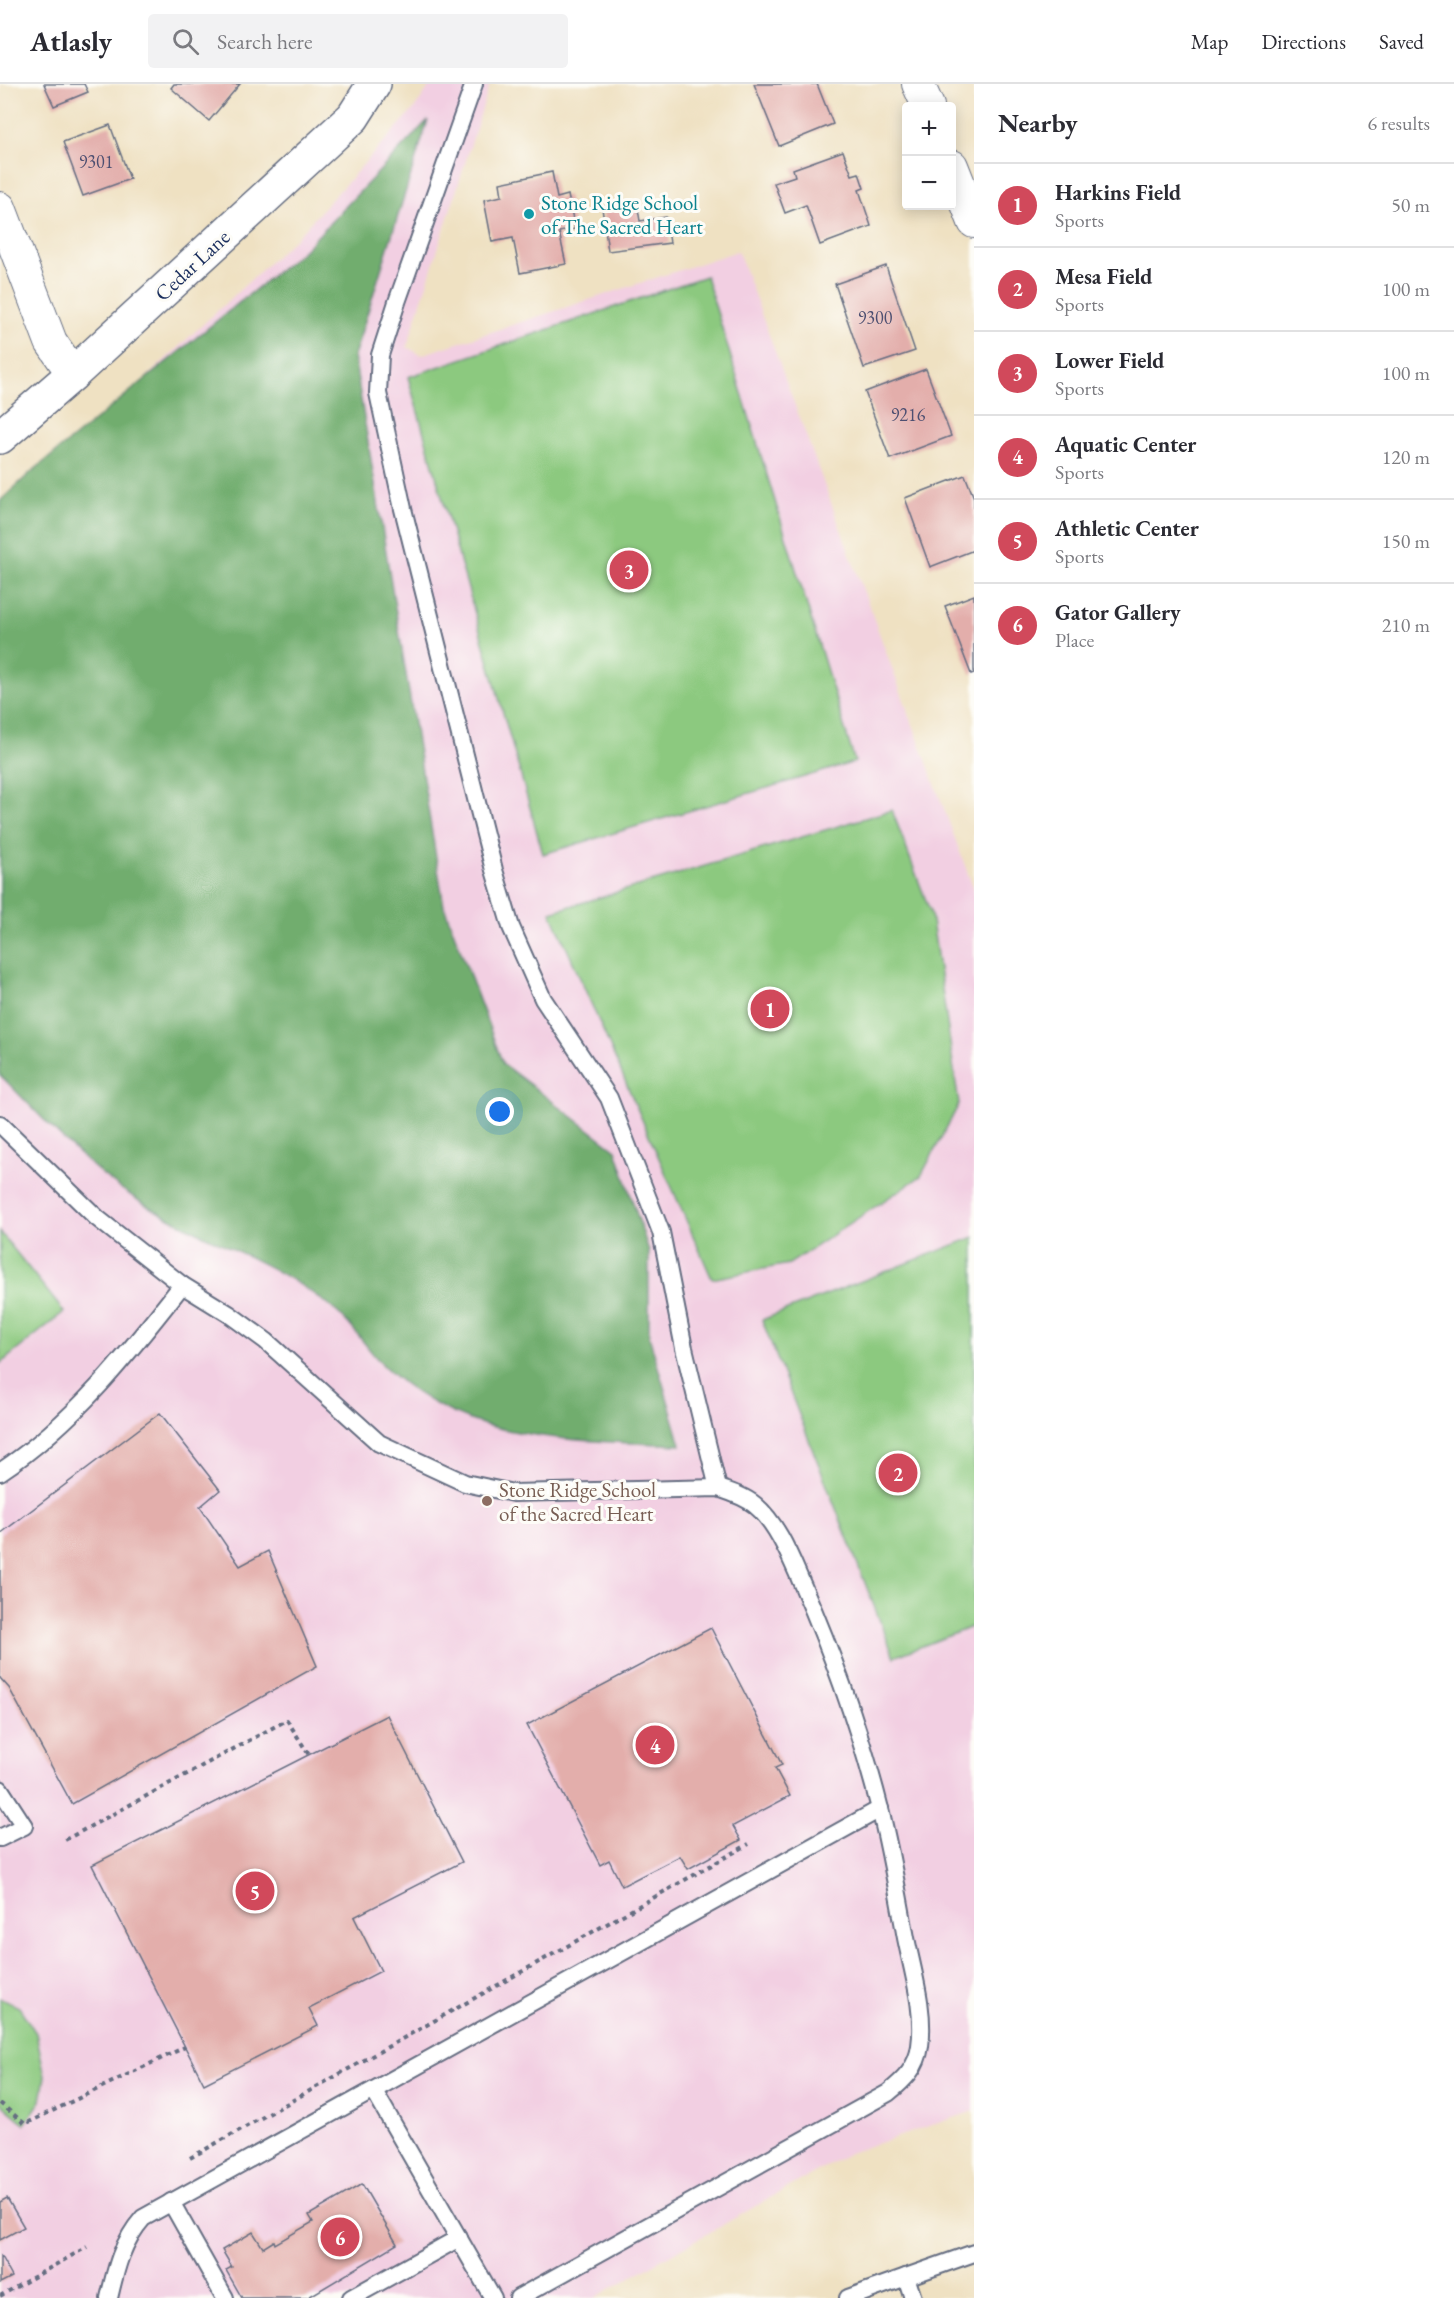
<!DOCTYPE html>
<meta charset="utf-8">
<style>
body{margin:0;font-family:"EB Garamond",serif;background:#f2f2f3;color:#2b2b33}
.controls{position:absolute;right:18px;top:18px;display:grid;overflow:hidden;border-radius:6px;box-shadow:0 3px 15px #0003}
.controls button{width:54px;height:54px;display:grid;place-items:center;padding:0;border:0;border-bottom:2px solid #e1e1e2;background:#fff;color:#2b2b33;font:30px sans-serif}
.you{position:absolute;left:500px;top:1028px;width:21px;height:21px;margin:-15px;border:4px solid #fff;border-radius:50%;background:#1a73e8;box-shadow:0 0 0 9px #1a73e833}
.badge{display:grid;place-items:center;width:39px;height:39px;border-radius:50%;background:#d1495b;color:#fff;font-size:20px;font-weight:700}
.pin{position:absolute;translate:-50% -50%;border:3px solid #fff;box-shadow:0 2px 6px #0006}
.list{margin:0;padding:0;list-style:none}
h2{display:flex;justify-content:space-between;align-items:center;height:78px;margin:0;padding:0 24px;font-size:26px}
h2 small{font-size:20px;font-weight:400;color:#7c7c81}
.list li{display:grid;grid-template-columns:39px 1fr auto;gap:18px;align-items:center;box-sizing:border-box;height:84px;padding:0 24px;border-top:2px solid #e1e1e2}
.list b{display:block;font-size:22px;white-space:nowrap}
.list p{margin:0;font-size:20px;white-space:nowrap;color:#7c7c81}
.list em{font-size:20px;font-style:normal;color:#7c7c81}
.icon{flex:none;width:33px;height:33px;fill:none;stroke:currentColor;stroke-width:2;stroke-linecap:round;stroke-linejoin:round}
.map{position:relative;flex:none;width:974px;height:2214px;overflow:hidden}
header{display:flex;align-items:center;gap:36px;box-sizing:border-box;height:84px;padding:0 30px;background:#fff;border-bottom:2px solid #e1e1e2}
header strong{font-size:28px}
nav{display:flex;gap:33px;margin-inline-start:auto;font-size:21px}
.search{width:420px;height:54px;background:#f2f2f3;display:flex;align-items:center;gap:15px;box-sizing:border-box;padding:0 21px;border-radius:6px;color:#7c7c81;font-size:22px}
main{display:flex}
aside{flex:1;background:#fff}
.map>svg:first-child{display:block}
</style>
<header>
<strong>Atlasly</strong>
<div class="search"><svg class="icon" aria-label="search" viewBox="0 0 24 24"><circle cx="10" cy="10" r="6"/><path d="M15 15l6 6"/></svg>Search here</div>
<nav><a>Map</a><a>Directions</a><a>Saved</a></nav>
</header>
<main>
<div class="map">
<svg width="974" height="2214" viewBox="0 0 974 2214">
<rect width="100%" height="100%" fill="#fdfcf7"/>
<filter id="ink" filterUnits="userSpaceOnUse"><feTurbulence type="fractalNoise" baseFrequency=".0167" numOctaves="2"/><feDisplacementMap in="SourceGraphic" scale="12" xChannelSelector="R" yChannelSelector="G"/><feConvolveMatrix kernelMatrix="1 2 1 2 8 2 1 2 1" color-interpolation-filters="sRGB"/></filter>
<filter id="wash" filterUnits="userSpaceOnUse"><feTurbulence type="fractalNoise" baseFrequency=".008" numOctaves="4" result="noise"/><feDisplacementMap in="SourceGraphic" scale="24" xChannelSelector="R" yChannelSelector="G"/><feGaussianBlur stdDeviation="1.35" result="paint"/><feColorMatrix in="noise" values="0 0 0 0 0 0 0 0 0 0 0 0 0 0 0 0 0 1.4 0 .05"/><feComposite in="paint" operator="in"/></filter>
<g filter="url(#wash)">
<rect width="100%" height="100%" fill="#efe1c2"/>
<path fill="#f2cfe2" d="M 431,0 L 490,0 L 407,263 L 421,271 L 738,167 L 974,806 L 974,2027 L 849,2069 L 594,2214 L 0,2214 L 0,429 L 299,151 L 414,25 Z"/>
<g fill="#8cc97f" stroke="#547c6e" stroke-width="1.5">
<path d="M 706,192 L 855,678 L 543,770 L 408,293 Z"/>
<path d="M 892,726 L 931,830 L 959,1020 L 921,1092 L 789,1180 L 712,1195 L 551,828 Z"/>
<path d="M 0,1148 L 64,1228 L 0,1280 Z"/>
<path d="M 974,1153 L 974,1542 L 894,1573 L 762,1236 Z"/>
<path d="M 0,1914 L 19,1923 L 36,1949 L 45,1992 L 41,2017 L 25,2040 L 0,2019 Z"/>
</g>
<path fill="#71ad6e" stroke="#466e66" stroke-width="1.5" d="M 428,36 L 354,272 L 444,822 L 503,980 L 616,1066 L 649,1167 L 649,1252 L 681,1361 C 614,1358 543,1358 479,1339 C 446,1329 410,1307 386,1284 C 368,1267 356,1245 338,1229 C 282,1179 204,1157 141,1118 C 88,1086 44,1035 0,991 L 0,417 L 29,390 L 305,165 Z"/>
<g id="blocks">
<g fill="#e3aeab">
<path d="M 44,0 L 84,0 L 88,8 L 54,22 Z"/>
<path d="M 174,0 L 240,0 L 209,37 L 171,4 Z"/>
<path d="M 754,0 L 817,0 L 833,40 L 779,62 Z"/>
<path d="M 110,41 L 130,95 L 83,112 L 63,58 Z"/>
<path d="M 843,67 L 852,91 L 859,89 L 864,104 L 859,106 L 871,142 L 820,161 L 806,121 L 785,129 L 774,99 L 795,92 L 793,85 Z"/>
<path d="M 552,88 L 557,114 L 568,111 L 575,145 L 559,148 L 566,180 L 520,189 L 513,154 L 492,158 L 484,116 L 502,112 L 500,99 Z"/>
<path d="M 637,119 L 640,137 L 666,133 L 670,159 L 608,167 L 602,124 Z"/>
<path d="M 886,182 L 915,267 L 864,284 L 835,200 Z"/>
<path d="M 926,285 L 951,352 L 890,375 L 865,308 Z"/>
<path d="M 965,391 L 974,414 L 974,466 L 930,483 L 905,414 Z"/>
<path d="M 974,511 L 974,589 L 971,590 L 945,522 Z"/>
<path d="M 160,1329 L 220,1406 L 200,1423 L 240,1482 L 268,1467 L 317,1582 L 72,1720 L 9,1604 L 0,1594 L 0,1450 Z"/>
<path d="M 711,1544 L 782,1681 L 775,1684 L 790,1712 L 733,1742 L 741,1756 L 688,1785 L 680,1772 L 622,1802 L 609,1776 L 600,1781 L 527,1641 Z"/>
<path d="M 387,1631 L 462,1778 L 354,1833 L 381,1887 L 309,1924 L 318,1942 L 204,2000 L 92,1781 Z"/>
<path d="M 362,2100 L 397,2160 L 307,2214 L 242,2214 L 226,2186 L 232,2183 L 222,2166 L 253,2148 L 263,2164 L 274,2157 L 275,2160 L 313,2138 L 309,2131 Z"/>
<path d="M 7,2114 L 24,2143 L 0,2156 L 0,2118 Z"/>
<path d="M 0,2171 L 12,2193 L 0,2199 Z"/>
</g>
</g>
</g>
<g filter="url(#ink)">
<use href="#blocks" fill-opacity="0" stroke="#656d81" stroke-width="1.5"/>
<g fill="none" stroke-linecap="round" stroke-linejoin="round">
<g stroke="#656d81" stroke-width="20">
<g id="service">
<path d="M 474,0 L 397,218 L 380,271 L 378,309 L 403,425 L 494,786 L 511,843 L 543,915 L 609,1014 L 661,1148 L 684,1264 L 718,1404"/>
<path d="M 0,1040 L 97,1134 L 182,1201 C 128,1270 74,1339 0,1388"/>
<path d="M 182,1201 L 229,1230 L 266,1257 L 379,1359 L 465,1399 L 513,1409 L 718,1404 C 730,1408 744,1412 755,1421 C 778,1440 791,1475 803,1502 C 834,1573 861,1650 880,1725 C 891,1768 898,1811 906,1854 C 913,1889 925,1927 920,1962 C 917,1984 904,1996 888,2009 L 518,2214"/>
<path d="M 0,1705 L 24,1742 L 0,1754"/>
<path d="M 374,2007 L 493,2214"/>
<path d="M 171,2118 L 225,2214"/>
<path d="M 109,2214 C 116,2184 122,2158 143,2134 L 880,1725"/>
<path d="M 351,2214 L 459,2154"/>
<path d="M 848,2214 L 906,2193"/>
<path d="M 913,2214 L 906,2193 L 974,2169"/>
</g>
</g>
<g stroke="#656d81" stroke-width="34">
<g id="minor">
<path d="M 918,0 L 928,22"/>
<path d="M 952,82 L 974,138"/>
<path d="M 0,124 L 51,258 L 73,290"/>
</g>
</g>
<g stroke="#656d81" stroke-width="36">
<path id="tertiary" d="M 0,353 L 73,290 L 353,33 L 374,0"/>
</g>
<g stroke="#656d81" stroke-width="4" stroke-dasharray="4.5 4.5" stroke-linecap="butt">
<path d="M 65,1756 L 287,1636 L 309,1671"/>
<path d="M 0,2019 L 25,2040 L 185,1963"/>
<path d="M 190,2074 L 749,1760"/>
<path d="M 0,2212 L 87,2163"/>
</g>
<use href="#service" stroke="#fff" stroke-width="16"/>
<use href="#minor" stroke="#fff" stroke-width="32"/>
<use href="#tertiary" stroke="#fff" stroke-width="33"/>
</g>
</g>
<circle fill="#0f9aa8" stroke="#fdfcf7" stroke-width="2" cx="529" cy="130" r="6"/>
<circle fill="#8d6e63" stroke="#fdfcf7" stroke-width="2" cx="487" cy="1417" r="6"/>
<g text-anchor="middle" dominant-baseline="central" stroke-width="6" stroke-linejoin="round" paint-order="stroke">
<g font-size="18" fill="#4d4f71">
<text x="96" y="77">9301</text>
<text x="875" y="233">9300</text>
<text x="908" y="330">9216</text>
</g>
<g font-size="21" fill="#0d838f" stroke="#fdfcf7" text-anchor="start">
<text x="541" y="118">Stone Ridge School<tspan x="541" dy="24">of The Sacred Heart</tspan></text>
</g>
<g font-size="21" fill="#1b2f5e" stroke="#fdfcf7">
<text transform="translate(192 181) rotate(-43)">Cedar Lane</text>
</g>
<g font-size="21" fill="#785e54" stroke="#fdfcf7" text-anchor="start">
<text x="499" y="1405">Stone Ridge School<tspan x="499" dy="24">of the Sacred Heart</tspan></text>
</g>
</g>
</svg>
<div class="controls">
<button>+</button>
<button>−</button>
</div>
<div class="you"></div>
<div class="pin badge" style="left:770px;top:925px">1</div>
<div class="pin badge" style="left:898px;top:1389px">2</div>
<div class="pin badge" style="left:629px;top:486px">3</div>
<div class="pin badge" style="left:655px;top:1661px">4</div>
<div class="pin badge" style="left:255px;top:1807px">5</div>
<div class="pin badge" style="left:340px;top:2153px">6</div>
</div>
<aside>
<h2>Nearby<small>6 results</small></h2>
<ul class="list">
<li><span class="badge">1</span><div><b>Harkins Field</b><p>Sports</p></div><em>50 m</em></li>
<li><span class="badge">2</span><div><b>Mesa Field</b><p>Sports</p></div><em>100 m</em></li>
<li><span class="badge">3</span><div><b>Lower Field</b><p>Sports</p></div><em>100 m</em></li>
<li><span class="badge">4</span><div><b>Aquatic Center</b><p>Sports</p></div><em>120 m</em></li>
<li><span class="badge">5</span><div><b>Athletic Center</b><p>Sports</p></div><em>150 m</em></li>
<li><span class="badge">6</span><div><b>Gator Gallery</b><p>Place</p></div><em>210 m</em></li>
</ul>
</aside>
</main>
